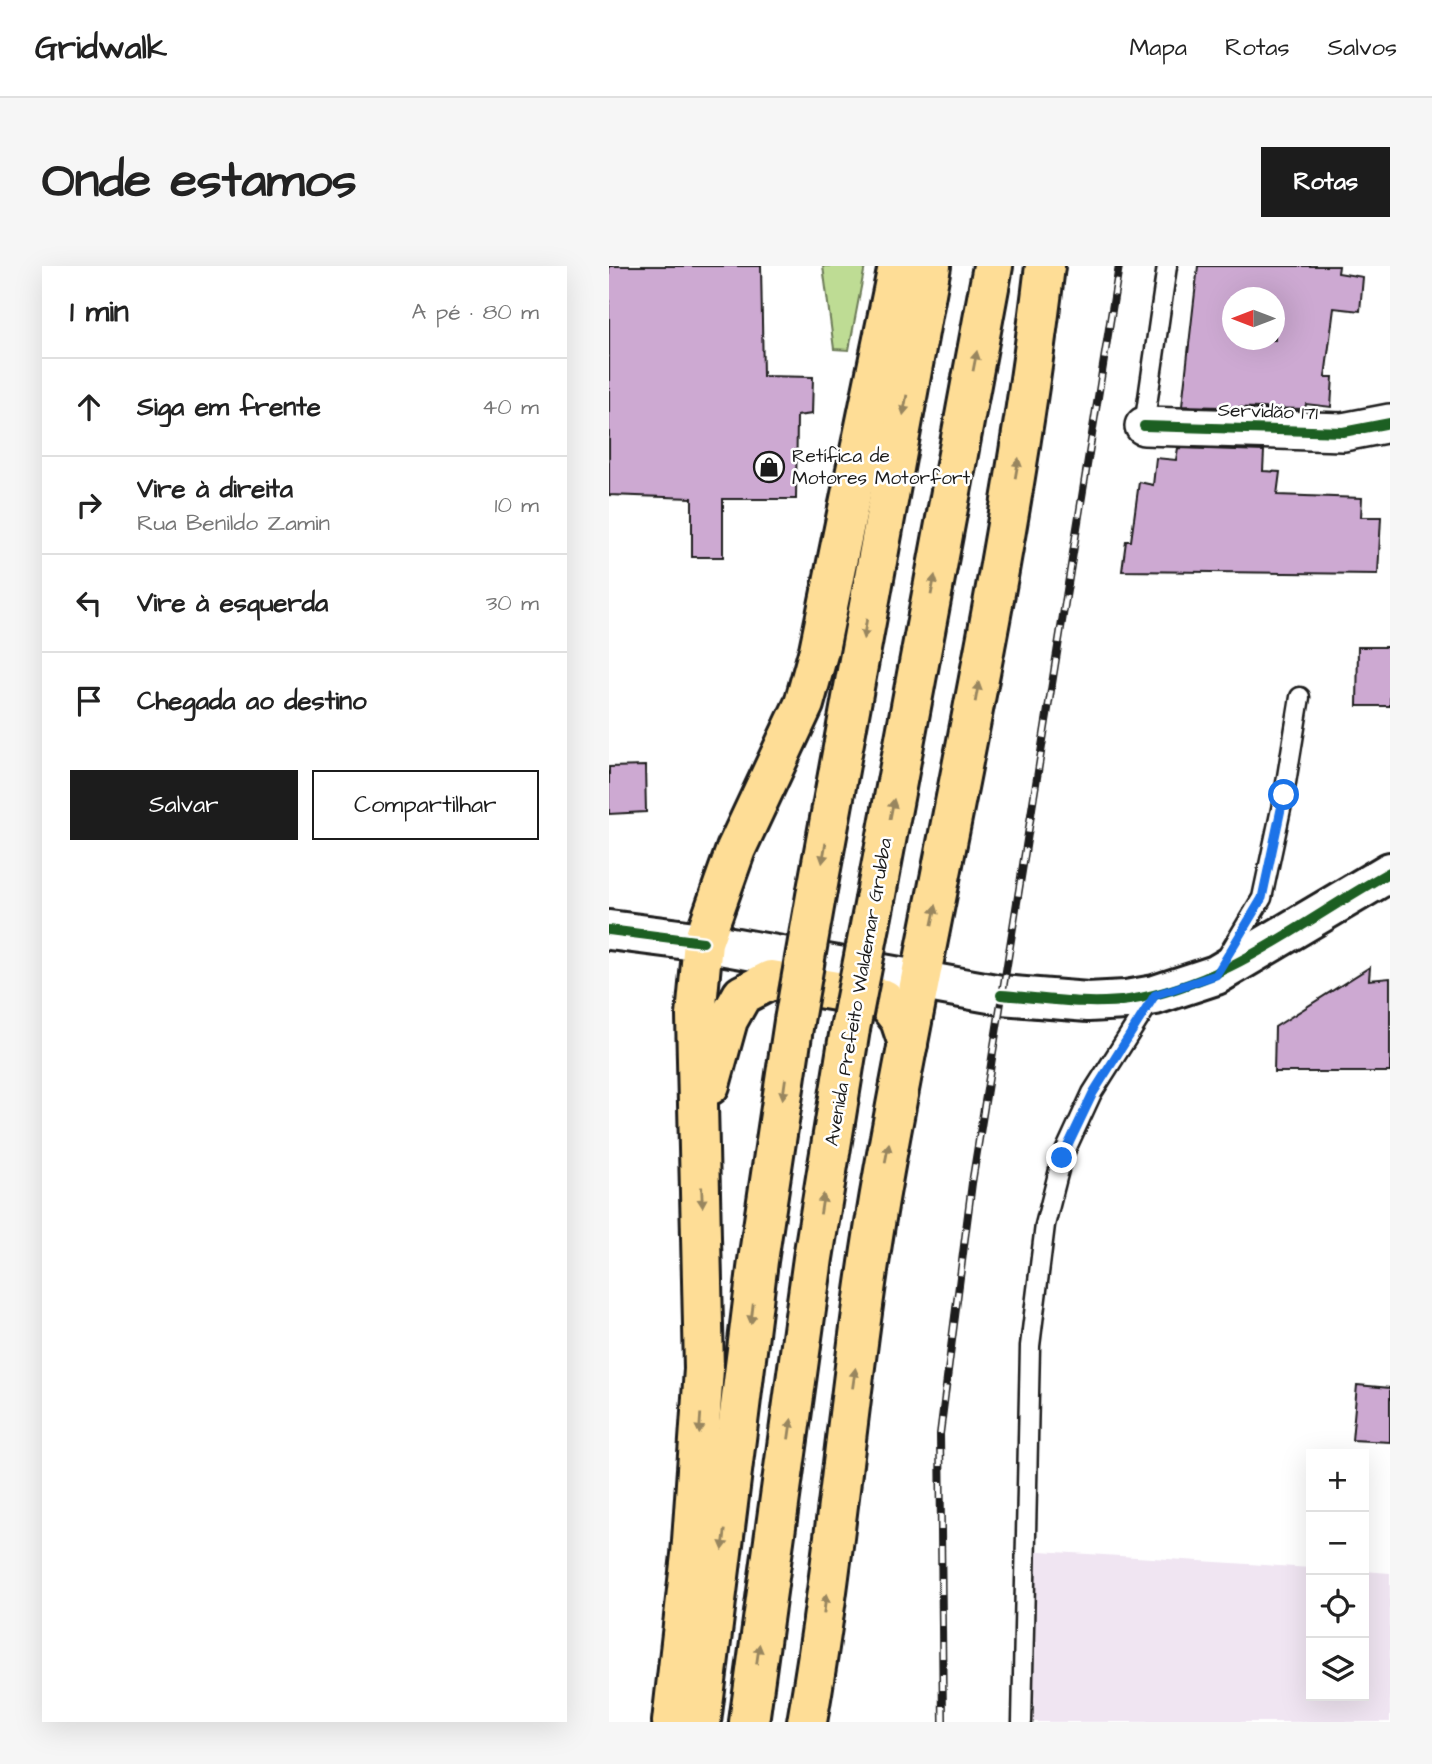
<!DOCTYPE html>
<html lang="pt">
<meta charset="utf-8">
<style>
body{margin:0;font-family:"Architects Daughter",sans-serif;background:#f6f6f6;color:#222}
.controls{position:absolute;right:21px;bottom:21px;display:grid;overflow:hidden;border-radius:0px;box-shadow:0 7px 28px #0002}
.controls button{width:63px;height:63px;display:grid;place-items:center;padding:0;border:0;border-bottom:2px solid #e0e0e0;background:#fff;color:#222;font:35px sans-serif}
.compass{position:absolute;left:613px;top:21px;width:63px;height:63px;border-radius:50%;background:#fff;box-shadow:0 7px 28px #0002;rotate:270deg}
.stop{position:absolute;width:21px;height:21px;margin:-16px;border:5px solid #1a73e8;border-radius:50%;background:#fff}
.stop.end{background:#1a73e8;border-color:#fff;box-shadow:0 2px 7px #0008}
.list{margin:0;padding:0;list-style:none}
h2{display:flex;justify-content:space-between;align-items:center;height:91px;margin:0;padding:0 28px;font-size:30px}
h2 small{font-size:23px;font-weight:400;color:#767676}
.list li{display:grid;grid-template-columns:46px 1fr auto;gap:21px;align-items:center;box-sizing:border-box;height:98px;padding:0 28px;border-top:2px solid #e0e0e0}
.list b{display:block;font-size:26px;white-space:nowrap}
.list p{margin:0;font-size:23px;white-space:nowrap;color:#767676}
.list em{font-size:23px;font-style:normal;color:#767676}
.actions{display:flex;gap:14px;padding:21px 28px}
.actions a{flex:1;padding:16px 0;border:2px solid #1c1c1c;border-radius:0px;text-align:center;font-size:24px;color:#1c1c1c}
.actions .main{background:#1c1c1c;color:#fff}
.icon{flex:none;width:38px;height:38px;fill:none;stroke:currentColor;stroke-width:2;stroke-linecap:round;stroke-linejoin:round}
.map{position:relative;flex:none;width:781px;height:1456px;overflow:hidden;border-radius:0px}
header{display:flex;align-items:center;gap:42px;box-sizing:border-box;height:98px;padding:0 35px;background:#fff;border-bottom:2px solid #e0e0e0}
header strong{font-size:33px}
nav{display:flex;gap:38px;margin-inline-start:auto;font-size:24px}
.intro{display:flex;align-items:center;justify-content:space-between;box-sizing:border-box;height:168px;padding:0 42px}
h1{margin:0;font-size:49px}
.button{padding:18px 32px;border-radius:0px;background:#1c1c1c;color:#fff;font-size:24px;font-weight:700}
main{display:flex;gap:42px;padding:0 42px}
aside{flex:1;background:#fff;border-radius:0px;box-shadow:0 7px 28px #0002}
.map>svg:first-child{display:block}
</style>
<header>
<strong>Gridwalk</strong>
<nav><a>Mapa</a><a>Rotas</a><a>Salvos</a></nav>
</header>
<div class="intro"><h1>Onde estamos</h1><a class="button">Rotas</a></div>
<main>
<aside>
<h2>1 min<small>A pé · 80 m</small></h2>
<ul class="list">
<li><svg class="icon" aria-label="ahead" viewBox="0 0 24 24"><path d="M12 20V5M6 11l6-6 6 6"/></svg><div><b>Siga em frente</b></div><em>40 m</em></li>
<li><svg class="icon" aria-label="right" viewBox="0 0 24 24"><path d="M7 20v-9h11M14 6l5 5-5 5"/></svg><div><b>Vire à direita</b><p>Rua Benildo Zamin</p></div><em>10 m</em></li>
<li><svg class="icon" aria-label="left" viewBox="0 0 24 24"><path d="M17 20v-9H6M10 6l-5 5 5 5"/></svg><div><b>Vire à esquerda</b></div><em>30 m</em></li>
<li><svg class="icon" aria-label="arrive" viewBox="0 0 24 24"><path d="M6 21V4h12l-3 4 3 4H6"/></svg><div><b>Chegada ao destino</b></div></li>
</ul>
<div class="actions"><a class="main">Salvar</a><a>Compartilhar</a></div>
</aside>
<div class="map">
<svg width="781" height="1456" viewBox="0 0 781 1456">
<rect width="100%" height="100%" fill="#fff"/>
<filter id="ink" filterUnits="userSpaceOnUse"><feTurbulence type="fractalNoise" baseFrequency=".0143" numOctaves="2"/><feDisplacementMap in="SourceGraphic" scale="14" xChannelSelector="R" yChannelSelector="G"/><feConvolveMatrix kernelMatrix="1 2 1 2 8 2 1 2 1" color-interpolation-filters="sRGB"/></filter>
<g filter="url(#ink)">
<path fill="#f0e5f2" d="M 415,1284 L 702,1302 L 702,1430 L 755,1430 L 755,1305 L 781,1307 L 781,1456 L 416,1456 Z"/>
<path fill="#bedc94" stroke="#6d7c58" stroke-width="2" d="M 214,0 L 256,0 L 240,84 L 225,83 Z"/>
<g fill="#cda9d2" stroke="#1c1c1c" stroke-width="2" fill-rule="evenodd">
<path d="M 0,0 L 152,0 L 154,110 L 204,111 L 203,148 L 188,150 L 187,233 L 114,233 L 114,291 L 83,291 L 83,232 L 0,229 Z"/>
<path d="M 589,0 L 730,0 L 729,7 L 754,11 L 751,45 L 725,42 L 716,111 L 724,111 L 722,141 L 697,138 L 696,143 L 573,140 ZM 624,32 L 666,32 L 666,74 L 624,74 Z"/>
<path d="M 569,182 L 655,185 L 654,205 L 671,206 L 668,229 L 753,232 L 752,251 L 772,251 L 769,308 L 513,305 L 517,275 L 522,275 L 530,216 L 544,219 L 547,192 L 567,194 Z"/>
<path d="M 749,381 L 781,381 L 781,440 L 748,440 Z"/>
<path d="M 36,500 L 37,546 L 0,548 L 0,501 Z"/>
<path d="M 761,701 L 760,714 L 781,712 L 781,806 L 665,806 L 666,761 Z"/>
<path d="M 748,1119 L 781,1122 L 781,1176 L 743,1174 Z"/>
</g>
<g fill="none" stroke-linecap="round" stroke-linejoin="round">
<g stroke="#1c1c1c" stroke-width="23">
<g id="lane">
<path d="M 535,160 L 558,0"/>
<path d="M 616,694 L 653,632 L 675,529 L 691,431"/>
<path d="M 413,1456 L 421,1080 L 436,959 L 453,892 L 483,827 L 544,731"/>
</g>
</g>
<g stroke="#1c1c1c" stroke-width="42">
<path id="street" d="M 535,160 L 734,166 L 781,157"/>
</g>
<g stroke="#1c1c1c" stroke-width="44">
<path id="secondary" d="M 0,664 L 94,676 L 392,729 L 479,736 L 517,734 L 546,729 L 607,709 L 781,606"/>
</g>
<g stroke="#1c1c1c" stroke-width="44">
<g id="highway">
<path d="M 208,624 L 322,0"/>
<path d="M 266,634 L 384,0"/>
<path d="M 101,819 L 119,754 L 133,729 L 162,714 L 275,733 L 291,754 L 299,778"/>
<path d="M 63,1456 L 82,1289 L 95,1103 L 87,750 L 94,676 L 127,583 L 195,438 L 210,384 L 289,0"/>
<path d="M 92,1456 L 149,995 L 185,755"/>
<path d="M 140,1456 L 204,992 L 241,763"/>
<path d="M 198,1456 C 230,1273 242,1088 275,905 C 329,603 400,305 436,0"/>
</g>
</g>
<use href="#lane" stroke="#fff" stroke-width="18"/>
<use href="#street" stroke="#fff" stroke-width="37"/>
<use href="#secondary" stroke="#fff" stroke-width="38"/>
<use href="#highway" stroke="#fedd96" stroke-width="38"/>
<g stroke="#1c1c1c" stroke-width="8">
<path id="rail" d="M 334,1456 L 331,1168 L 363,917 L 510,0"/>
</g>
<use href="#rail" stroke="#fff" stroke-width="5" stroke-dasharray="16" stroke-linecap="butt"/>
<g stroke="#1c1c1c" stroke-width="44" stroke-linecap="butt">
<g id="highway-bridge">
<path d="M 185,755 L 208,624"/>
<path d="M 241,763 L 266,634"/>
</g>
</g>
<use href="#highway-bridge" stroke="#fedd96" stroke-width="38"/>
<g stroke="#fff" stroke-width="15">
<g id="cycleway">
<path d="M 535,160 L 734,166 L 781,157"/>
<path d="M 0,664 L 94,676"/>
<path d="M 392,729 C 434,732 478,740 520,734 C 618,719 696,653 781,606"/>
</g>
</g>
<use href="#cycleway" stroke="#1b5e20" stroke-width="10"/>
</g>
<defs><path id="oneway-solid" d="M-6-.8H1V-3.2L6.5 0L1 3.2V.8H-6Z" transform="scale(1.75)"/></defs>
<g fill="#98865f">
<use href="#oneway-solid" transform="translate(366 95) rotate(-79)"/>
<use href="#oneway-solid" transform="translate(296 139) rotate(100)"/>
<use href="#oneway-solid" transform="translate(408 202) rotate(-80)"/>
<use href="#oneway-solid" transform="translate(324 319) rotate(-79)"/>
<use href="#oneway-solid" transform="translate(256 363) rotate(100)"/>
<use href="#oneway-solid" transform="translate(368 426) rotate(-80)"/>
<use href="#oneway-solid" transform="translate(283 543) rotate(-79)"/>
<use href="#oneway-solid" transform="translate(215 587) rotate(100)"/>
<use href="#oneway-solid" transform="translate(325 649) rotate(-78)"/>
<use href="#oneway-solid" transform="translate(175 823) rotate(98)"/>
<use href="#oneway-solid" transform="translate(278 887) rotate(-79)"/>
<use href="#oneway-solid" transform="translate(93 931) rotate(88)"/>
<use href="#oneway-solid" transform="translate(213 938) rotate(-81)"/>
<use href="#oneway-solid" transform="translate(143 1048) rotate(97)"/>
<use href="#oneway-solid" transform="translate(245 1112) rotate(-82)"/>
<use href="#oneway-solid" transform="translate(91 1158) rotate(94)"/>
<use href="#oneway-solid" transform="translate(181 1163) rotate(-82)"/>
<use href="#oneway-solid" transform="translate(115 1274) rotate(97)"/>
<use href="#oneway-solid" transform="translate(216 1338) rotate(-83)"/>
<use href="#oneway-solid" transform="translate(149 1388) rotate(-82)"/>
</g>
</g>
<g fill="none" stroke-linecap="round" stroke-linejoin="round" filter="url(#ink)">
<path stroke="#1a73e8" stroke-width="9" d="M 453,892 L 484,827 L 546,729 L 607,709 L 653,632 L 675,529"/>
</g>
<defs>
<g id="shop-ring" transform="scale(1.575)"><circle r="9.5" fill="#fff" stroke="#1c1c1c" stroke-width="1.5"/><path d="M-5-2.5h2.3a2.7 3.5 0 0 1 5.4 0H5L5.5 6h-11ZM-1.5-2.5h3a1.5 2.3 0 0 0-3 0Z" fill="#1c1c1c"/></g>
</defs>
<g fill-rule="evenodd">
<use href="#shop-ring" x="160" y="201"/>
</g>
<g text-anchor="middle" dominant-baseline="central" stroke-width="5" stroke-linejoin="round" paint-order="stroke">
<g font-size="19" fill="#1c1c1c" stroke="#fff">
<text transform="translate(659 146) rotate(2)">Servidão 171</text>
<text transform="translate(250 726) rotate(-80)">Avenida Prefeito Waldemar Grubba</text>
</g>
<g font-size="19" fill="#1c1c1c" stroke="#fff" text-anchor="start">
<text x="183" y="190">Retífica de<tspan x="183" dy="22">Motores Motorfort</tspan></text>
</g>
</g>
</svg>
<div class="controls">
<button>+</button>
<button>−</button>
<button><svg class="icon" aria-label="locate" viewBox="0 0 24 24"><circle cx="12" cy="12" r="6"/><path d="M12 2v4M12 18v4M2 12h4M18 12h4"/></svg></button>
<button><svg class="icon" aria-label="layers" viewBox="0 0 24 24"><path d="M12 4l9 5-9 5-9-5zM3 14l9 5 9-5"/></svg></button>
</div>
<svg class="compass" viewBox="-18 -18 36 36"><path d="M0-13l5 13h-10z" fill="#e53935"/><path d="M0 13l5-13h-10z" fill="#767676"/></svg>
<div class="stop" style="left:675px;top:529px"></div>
<div class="stop end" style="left:453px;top:892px"></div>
</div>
</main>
